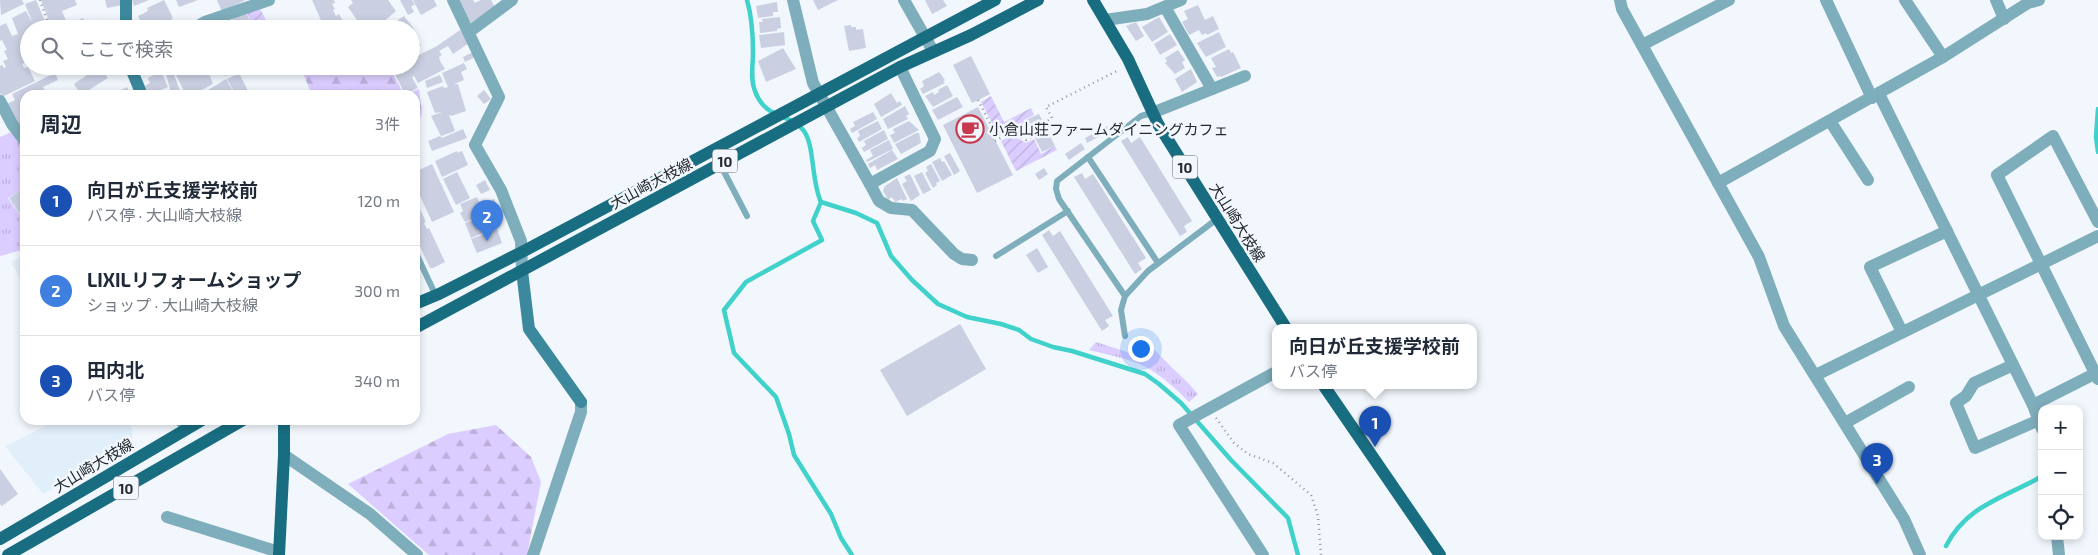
<!DOCTYPE html>
<html lang="ja">
<meta charset="utf-8">
<style>
body{margin:0;font-family:"Exo 2","Noto Sans JP",sans-serif;background:#f6f6f7;color:#1f2937}
.controls{position:absolute;right:15px;bottom:15px;display:grid;overflow:hidden;border-radius:10px;box-shadow:0 2px 8px #0003}
.controls button{width:45px;height:45px;display:grid;place-items:center;padding:0;border:0;border-bottom:1px solid #e0e1e3;background:#fff;color:#1f2937;font:25px sans-serif}
.you{position:absolute;left:1140px;top:348px;width:18px;height:18px;margin:-12px;border:4px solid #fff;border-radius:50%;background:#1a73e8;box-shadow:0 0 0 8px #1a73e833}
.badge{display:grid;place-items:center;width:32px;height:32px;border-radius:50%;background:#b45309;color:#fff;font-size:16px;font-weight:700}
.pin{position:absolute;translate:-50% -41px;filter:drop-shadow(0 1px 2px #0008)}
.pin::after{content:'';position:absolute;top:26px;width:18px;height:15px;background:inherit;clip-path:polygon(0 0,100% 0,50% 100%)}
.popup{position:absolute;left:1272px;top:324px;width:205px;height:65px;box-sizing:border-box;display:grid;place-content:center;border-radius:10px;background:#fff;filter:drop-shadow(0 1px 4px #0005);font-size:16px;white-space:nowrap;color:#747a83}
.popup b{font-size:19px;color:#1f2937}
.popup::after{content:'';position:absolute;left:50%;top:100%;margin-left:-10px;border:10px solid transparent;border-top-color:#fff}
.list{margin:0;padding:0;list-style:none}
h2{display:flex;justify-content:space-between;align-items:center;height:65px;margin:0;padding:0 20px;font-size:21px}
h2 small{font-size:16px;font-weight:400;color:#747a83}
.list li{display:grid;grid-template-columns:32px 1fr auto;gap:15px;align-items:center;box-sizing:border-box;height:90px;padding:0 20px;border-top:1px solid #e0e1e3}
.list b{display:block;font-size:19px;white-space:nowrap}
.list p{margin:0;font-size:16px;white-space:nowrap;color:#747a83}
.list em{font-size:16px;font-style:normal;color:#747a83}
.icon{flex:none;width:28px;height:28px;fill:none;stroke:currentColor;stroke-width:2;stroke-linecap:round;stroke-linejoin:round}
.map{position:relative;flex:none;width:2098px;height:555px;overflow:hidden}
.search{position:absolute;background:#fff;box-shadow:0 2px 8px #0003;left:20px;top:20px;width:400px;height:55px;display:flex;align-items:center;gap:12px;box-sizing:border-box;padding:0 18px;border-radius:28px;color:#747a83;font-size:19px}
.panel{position:absolute;background:#fff;box-shadow:0 2px 8px #0003;left:20px;top:90px;width:400px;height:335px;border-radius:15px}
.map>svg:first-child{display:block}
</style>
<div class="map">
<svg width="2098" height="555" viewBox="0 0 2098 555">
<defs>
<pattern id="grass-tufts" width="24" height="20" patternUnits="userSpaceOnUse" patternTransform="scale(1.25)"><rect width="24" height="20" fill="#dbcdff"/><path d="M3 7l-1-3M5 7V3M7 7l1-3M15 17l-1-3M17 17v-4M19 17l1-3" fill="none" stroke="#bcb0db"/></pattern>
<pattern id="forest-firs" width="22" height="20" patternUnits="userSpaceOnUse" patternTransform="scale(1.25)"><rect width="22" height="20" fill="#dbcdff"/><path d="M5 1l3.5 6h-7zM16 11l3.5 6h-7z" fill="#bcb0db"/></pattern>
<pattern id="garden-furrows" width="10" height="10" patternUnits="userSpaceOnUse" patternTransform="scale(1.25)"><rect width="10" height="10" fill="#dbcdff"/><path d="M-1 1l2-2M0 10L10 0M9 11l2-2" fill="none" stroke="#bcb0db"/></pattern>
</defs>
<rect width="100%" height="100%" fill="#f1f7fd"/>
<g fill="#e1effb">
<path d="M 25,255 L 25,288 L 11,262 Z"/>
<path d="M 58,420 L 128,420 L 133,432 L 131,441 L 43,494 L 5,446 Z"/>
</g>
<g fill="url(#grass-tufts)">
<path d="M 12,132 L 25,148 L 25,187 L 8,198 L 25,222 L 25,249 L 0,256 L 0,137 Z"/>
<path d="M 1096,342 L 1130,353 L 1149,343 C 1164,362 1183,376 1198,394 L 1189,402 C 1176,389 1162,376 1146,367 C 1128,358 1108,355 1089,350 Z"/>
</g>
<g fill="url(#forest-firs)">
<path d="M 300,66 L 389,66 L 404,95 L 312,95 Z"/>
<path d="M 419,89 L 422,112 L 417,129 L 415,129 L 415,95 L 405,95 Z"/>
<path d="M 496,425 L 531,457 L 541,482 L 527,555 L 429,555 L 348,484 L 448,434 Z"/>
</g>
<g fill="url(#garden-furrows)">
<path d="M 255,8 L 261,10 L 267,22 L 258,27 L 256,25 L 253,27 L 246,11 Z"/>
<path d="M 991,96 L 1004,122 L 1031,108 L 1034,115 L 1024,120 L 1031,135 L 1026,137 L 1012,130 L 999,136 L 981,102 Z"/>
<path d="M 1012,135 L 1026,143 L 1034,139 L 1041,154 L 1055,146 L 1057,150 L 1016,171 L 1001,141 Z"/>
</g>
<g fill="none" stroke-linecap="round" stroke-linejoin="round">
<g stroke="#40d1cb" stroke-width="4.5">
<path d="M 747,0 C 752,17 753,36 753,53 C 753,66 750,79 755,91 C 765,120 791,113 804,131 C 815,147 811,181 821,202 L 856,213 L 877,223 L 891,256 L 912,280 L 938,304 L 967,317 L 1001,324 L 1019,330 L 1031,339 L 1053,347 L 1072,351 L 1145,374 L 1159,384 L 1181,403 L 1231,460 L 1288,518 L 1298,555"/>
<path d="M 2098,109 L 2096,137 L 2098,152"/>
<path d="M 821,202 L 813,221 L 822,240 L 746,282 L 724,310 L 734,353 L 776,397 L 789,434 L 794,455 L 831,514 L 841,538 L 852,555"/>
<path d="M 1946,546 C 1966,507 2000,499 2037,479 L 2042,475"/>
</g>
</g>
<g fill="#cad0e2">
<path d="M 0,0 L 22,0 L 24,4 L 1,15 Z"/>
<path d="M 36,0 L 45,21 L 34,26 L 25,4 Z"/>
<path d="M 41,0 L 75,0 L 77,5 L 62,11 L 67,23 L 52,29 Z"/>
<path d="M 105,0 L 122,0 L 123,5 L 107,8 Z"/>
<path d="M 132,0 L 149,0 L 134,6 Z"/>
<path d="M 164,0 L 173,18 L 171,19 L 176,29 L 142,29 L 143,26 L 138,16 L 148,11 L 147,8 Z"/>
<path d="M 176,0 L 198,0 L 179,7 Z"/>
<path d="M 217,0 L 246,0 L 222,12 Z"/>
<path d="M 312,0 L 334,0 L 335,3 L 332,4 L 335,9 L 333,10 L 336,16 L 339,14 L 343,21 L 340,23 L 343,28 L 325,29 Z"/>
<path d="M 351,0 L 388,0 L 396,11 L 375,29 L 363,29 L 348,7 L 353,3 Z"/>
<path d="M 400,0 L 412,0 L 415,5 L 411,6 L 414,12 L 408,15 Z"/>
<path d="M 413,0 L 434,0 L 437,6 L 421,15 Z"/>
<path d="M 456,0 L 473,0 L 475,3 L 481,0 L 491,0 L 495,7 L 471,23 Z"/>
<path d="M 813,0 L 838,0 L 818,10 Z"/>
<path d="M 925,0 L 943,0 L 947,6 L 932,14 Z"/>
<path d="M 777,2 L 778,12 L 773,12 L 773,16 L 758,18 L 756,6 Z"/>
<path d="M 1198,5 L 1205,20 L 1213,16 L 1219,29 L 1207,35 L 1206,33 L 1202,35 L 1199,30 L 1189,35 L 1182,22 L 1188,19 L 1184,11 Z"/>
<path d="M 26,11 L 36,29 L 29,29 L 29,61 L 22,64 L 24,68 L 28,67 L 35,81 L 2,97 L 0,93 L 0,66 L 2,65 L 4,68 L 6,67 L 3,61 L 8,59 L 4,51 L 7,50 L 2,40 L 0,41 L 0,26 L 6,23 L 12,36 L 18,34 L 12,18 Z"/>
<path d="M 246,12 L 253,29 L 236,28 L 232,18 Z"/>
<path d="M 404,16 L 414,29 L 412,30 L 421,46 L 411,52 L 411,29 L 384,29 Z"/>
<path d="M 780,17 L 781,28 L 777,29 L 777,31 L 760,33 L 759,22 L 763,22 L 762,19 Z"/>
<path d="M 1159,17 L 1168,32 L 1152,42 L 1142,27 Z"/>
<path d="M 83,18 L 88,29 L 69,29 L 68,25 Z"/>
<path d="M 1136,22 L 1144,36 L 1136,41 L 1126,26 Z"/>
<path d="M 267,23 L 270,29 L 255,29 Z"/>
<path d="M 851,25 L 851,27 L 856,27 L 856,30 L 863,29 L 866,48 L 849,51 L 844,26 Z"/>
<path d="M 460,30 L 469,43 L 453,54 L 448,46 L 439,51 L 442,55 L 439,57 L 440,61 L 445,69 L 418,83 L 414,76 L 412,77 L 418,88 L 405,94 L 395,74 L 403,72 L 402,69 L 404,66 L 411,66 L 411,59 L 437,46 Z"/>
<path d="M 784,32 L 785,45 L 761,48 L 759,35 Z"/>
<path d="M 1219,32 L 1226,47 L 1206,57 L 1197,43 Z"/>
<path d="M 1170,34 L 1177,45 L 1160,55 L 1154,44 Z"/>
<path d="M 783,48 L 796,69 L 766,82 L 758,61 Z"/>
<path d="M 1229,49 L 1231,53 L 1233,52 L 1241,68 L 1221,77 L 1221,76 L 1217,77 L 1212,68 L 1216,67 L 1211,58 Z"/>
<path d="M 1178,50 L 1185,60 L 1182,62 L 1185,68 L 1175,74 L 1165,63 L 1167,61 L 1165,58 Z"/>
<path d="M 473,52 L 475,57 L 465,62 L 463,57 Z"/>
<path d="M 971,56 L 990,94 L 972,103 L 953,65 Z"/>
<path d="M 464,63 L 467,69 L 461,72 L 464,80 L 454,84 L 458,84 L 466,111 L 451,116 L 449,115 L 455,131 L 441,136 L 431,116 L 442,112 L 435,113 L 427,92 L 443,86 L 444,88 L 448,87 L 442,73 Z"/>
<path d="M 100,66 L 108,78 L 81,95 L 74,84 Z"/>
<path d="M 164,66 L 171,66 L 180,91 L 171,93 Z"/>
<path d="M 174,66 L 206,66 L 213,84 L 196,93 L 197,95 L 176,95 L 184,91 L 172,67 Z"/>
<path d="M 220,66 L 236,66 L 238,70 L 225,76 Z"/>
<path d="M 1191,69 L 1197,82 L 1182,92 L 1175,79 Z"/>
<path d="M 161,71 L 168,87 L 149,95 L 145,86 L 150,83 L 148,78 Z"/>
<path d="M 939,72 L 945,80 L 943,81 L 945,83 L 923,94 L 920,89 L 924,86 L 922,81 Z"/>
<path d="M 55,73 L 58,80 L 43,87 L 47,95 L 25,95 L 25,136 L 5,105 L 15,100 L 12,94 Z"/>
<path d="M 239,73 L 248,91 L 241,95 L 236,95 L 227,79 Z"/>
<path d="M 440,75 L 443,82 L 427,88 L 425,81 Z"/>
<path d="M 226,79 L 232,89 L 228,91 L 231,95 L 200,95 Z"/>
<path d="M 947,85 L 953,96 L 933,107 L 925,96 L 933,92 L 934,95 L 939,92 L 938,90 Z"/>
<path d="M 127,87 L 131,95 L 112,95 Z"/>
<path d="M 484,90 L 491,99 L 484,104 L 477,96 Z"/>
<path d="M 891,93 L 897,103 L 900,101 L 902,105 L 881,117 L 874,104 Z"/>
<path d="M 957,97 L 963,107 L 938,120 L 932,110 Z"/>
<path d="M 905,106 L 909,114 L 906,116 L 908,119 L 888,129 L 883,119 Z"/>
<path d="M 978,107 L 1013,175 L 977,193 L 943,125 Z"/>
<path d="M 873,112 L 877,119 L 852,133 L 850,129 L 855,126 L 853,122 Z"/>
<path d="M 1039,114 L 1055,146 L 1042,152 L 1026,120 Z"/>
<path d="M 878,121 L 882,129 L 859,142 L 857,138 L 860,136 L 858,131 Z"/>
<path d="M 909,121 L 919,130 L 894,143 L 890,135 L 895,133 L 893,129 Z"/>
<path d="M 1107,126 L 1109,131 L 1087,143 L 1085,138 Z"/>
<path d="M 463,129 L 467,138 L 432,151 L 428,141 L 440,136 L 442,138 Z"/>
<path d="M 884,130 L 888,139 L 864,152 L 862,148 L 866,145 L 864,141 Z"/>
<path d="M 916,133 L 919,133 L 921,143 L 901,154 L 895,144 Z"/>
<path d="M 1128,137 L 1131,143 L 1140,137 L 1192,221 L 1184,226 L 1187,232 L 1180,236 L 1121,141 Z"/>
<path d="M 889,140 L 893,149 L 867,162 L 866,160 L 873,156 L 870,150 Z"/>
<path d="M 1081,143 L 1085,149 L 1069,160 L 1065,154 Z"/>
<path d="M 892,150 L 898,159 L 877,170 L 875,165 L 870,168 L 868,164 Z"/>
<path d="M 457,151 L 458,153 L 462,151 L 468,165 L 442,177 L 435,161 Z"/>
<path d="M 950,153 L 960,171 L 954,175 L 944,156 Z"/>
<path d="M 940,158 L 942,162 L 944,161 L 952,175 L 942,181 L 932,162 Z"/>
<path d="M 432,164 L 454,212 L 432,222 L 415,185 L 415,172 Z"/>
<path d="M 931,164 L 940,181 L 936,183 L 937,185 L 933,188 L 925,173 L 928,171 L 926,167 Z"/>
<path d="M 1044,168 L 1048,174 L 1039,180 L 1035,174 Z"/>
<path d="M 457,172 L 470,198 L 456,205 L 443,179 Z"/>
<path d="M 922,172 L 931,190 L 923,194 L 914,176 Z"/>
<path d="M 1082,173 L 1085,179 L 1093,174 L 1146,258 L 1138,263 L 1142,269 L 1135,274 L 1074,177 Z"/>
<path d="M 910,174 L 920,195 L 911,201 L 902,184 L 907,181 L 904,177 Z"/>
<path d="M 897,178 L 907,199 L 903,201 L 902,199 L 895,202 L 892,197 L 888,200 L 883,191 L 885,186 Z"/>
<path d="M 485,180 L 490,190 L 481,194 L 476,185 Z"/>
<path d="M 25,187 L 25,215 L 22,217 L 9,198 Z"/>
<path d="M 477,197 L 484,214 L 465,222 L 460,213 L 463,211 L 460,204 Z"/>
<path d="M 415,199 L 426,222 L 424,223 L 427,229 L 429,228 L 445,262 L 433,268 L 430,268 L 416,238 L 418,237 L 415,231 Z"/>
<path d="M 494,199 L 498,207 L 492,210 L 488,202 Z"/>
<path d="M 499,208 L 501,212 L 493,216 L 491,212 Z"/>
<path d="M 488,214 L 489,218 L 493,216 L 498,227 L 471,238 L 465,223 Z"/>
<path d="M 497,229 L 502,243 L 477,253 L 471,239 Z"/>
<path d="M 1049,230 L 1053,236 L 1060,231 L 1113,316 L 1105,320 L 1109,326 L 1102,331 L 1042,235 Z"/>
<path d="M 1037,248 L 1048,267 L 1038,273 L 1026,255 Z"/>
<path d="M 960,324 L 986,369 L 907,416 L 880,370 Z"/>
<path d="M 0,469 L 18,494 L 2,506 L 0,504 Z"/>
</g>
<g fill="none" stroke-linecap="round" stroke-linejoin="round">
<g stroke="#93999f" stroke-width="2.5" stroke-dasharray="1 4" stroke-linecap="butt">
<path d="M 40,0 L 50,29"/>
<path d="M 978,100 L 998,139"/>
<path d="M 1049,129 L 1046,122 L 1052,118 L 1046,107 L 1117,71"/>
<path d="M 1047,130 L 1052,127"/>
<path d="M 995,141 L 1012,132 L 1026,140 L 1034,136"/>
<path d="M 1216,418 L 1234,443 L 1248,454 L 1273,463 L 1311,495 L 1318,516 L 1321,555"/>
</g>
<g stroke="#7eadbb" stroke-width="6">
<path d="M 1088,157 L 1158,263"/>
<path d="M 720,164 L 747,216"/>
<path d="M 415,251 L 436,296"/>
<path d="M 996,256 L 1068,211"/>
<path d="M 1125,296 L 1148,271 L 1217,219"/>
<path d="M 1125,336 L 1121,310 L 1125,296 L 1059,199 L 1056,189 L 1057,181 L 1141,116 L 1152,113"/>
</g>
<g stroke="#7eadbb" stroke-width="12">
<path d="M 453,0 L 499,97 L 475,145 L 501,190 L 521,241 L 522,271"/>
<path d="M 793,0 L 813,83 L 870,184 L 930,151 L 935,139 L 900,67"/>
<path d="M 904,0 L 933,51"/>
<path d="M 1620,0 L 1622,9 L 1759,257 L 1784,326 L 1904,519 L 1920,555"/>
<path d="M 1826,0 L 1872,98"/>
<path d="M 1905,0 L 1943,57"/>
<path d="M 1996,0 L 2004,19"/>
<path d="M 1165,7 L 1212,89"/>
<path d="M 1105,20 L 1147,14 L 1181,0"/>
<path d="M 193,29 L 205,22 L 269,0"/>
<path d="M 469,32 L 512,0"/>
<path d="M 1642,45 L 1729,0"/>
<path d="M 1879,94 L 2033,405 L 2042,429"/>
<path d="M 0,101 L 12,124 L 25,141"/>
<path d="M 1152,113 L 1245,76"/>
<path d="M 1830,121 L 1868,180"/>
<path d="M 1718,183 L 1943,57 L 2028,3 L 2039,0"/>
<path d="M 870,184 L 879,201 L 891,208 L 912,210 L 954,254 L 962,259 L 972,260"/>
<path d="M 2098,222 L 2053,136 L 1997,175 L 2098,379"/>
<path d="M 1902,332 L 1870,267 L 1947,231"/>
<path d="M 2013,365 L 1974,383 L 1966,396 L 1956,403 L 1975,448 L 2039,420"/>
<path d="M 1816,375 L 2098,236"/>
<path d="M 2033,405 L 2098,372"/>
<path d="M 181,420 L 186,429"/>
<path d="M 1845,423 L 1909,387"/>
<path d="M 284,455 L 370,514 L 417,555"/>
<path d="M 167,517 L 279,552"/>
<path d="M 2057,536 L 2059,555"/>
<path d="M 533,555 L 581,412 L 581,402"/>
<path d="M 1263,555 L 1179,425 L 1276,372"/>
</g>
<g stroke="#3c899d" stroke-width="12">
<path d="M 126,0 L 126,29"/>
<path d="M 130,66 L 142,95"/>
<path d="M 522,271 L 529,329 L 581,402"/>
</g>
<g stroke="#186d80" stroke-width="12">
<path d="M 1093,0 L 1128,59 L 1158,124 L 1286,328"/>
<path d="M 415,304 L 439,294 L 522,252 L 995,0"/>
<path d="M 415,328 L 900,67 L 971,35 L 1038,0"/>
<path d="M 1324,386 L 1440,555"/>
<path d="M 0,539 L 202,420"/>
<path d="M 8,555 L 243,420"/>
<path d="M 279,555 L 284,455 L 284,420"/>
</g>
</g>
<defs>
<g id="cafe-ring" transform="scale(1.4375)"><circle r="9.5" fill="#f1f7fd" stroke="#c8384e" stroke-width="1.5"/><path d="M-5.5-4.5H6V0H3Q3 3.5 0 3.5H-2.5Q-5.5 3.5-5.5 0ZM3-3.2v2h1.7v-2ZM-6 4.5H4V6H-6Z" fill="#c8384e"/></g>
</defs>
<g fill-rule="evenodd">
<use href="#cafe-ring" x="970" y="129"/>
</g>
<g text-anchor="middle" dominant-baseline="central" stroke-width="5" stroke-linejoin="round" paint-order="stroke">
<g fill="#f1f7fd" stroke="#61676c" stroke-width="1">
<rect x="712.5" y="149.5" width="25" height="23" rx="4"/>
<rect x="1172.5" y="155.5" width="25" height="23" rx="4"/>
<rect x="113.5" y="476.5" width="25" height="23" rx="4"/>
</g>
<g font-size="14" font-weight="bold" fill="#23292e">
<text x="725" y="161">10</text>
<text x="1185" y="167">10</text>
<text x="126" y="488">10</text>
</g>
<g font-size="15" fill="#23292e" stroke="#f1f7fd" text-anchor="start">
<text x="989" y="129">小倉山荘ファームダイニングカフェ</text>
</g>
<g font-size="15" fill="#23292e" stroke="#f1f7fd">
<text transform="translate(651 183) rotate(-28)">大山崎大枝線</text>
<text transform="translate(1238 222) rotate(58)">大山崎大枝線</text>
<text transform="translate(93 465) rotate(-31)">大山崎大枝線</text>
</g>
</g>
</svg>
<div class="controls">
<button>+</button>
<button>−</button>
<button><svg class="icon" aria-label="locate" viewBox="0 0 24 24"><circle cx="12" cy="12" r="6"/><path d="M12 2v4M12 18v4M2 12h4M18 12h4"/></svg></button>
</div>
<div class="you"></div>
<div class="pin badge" style="left:1375px;top:447px;background:#1a4fb4">1</div>
<div class="popup"><b>向日が丘支援学校前</b>バス停</div>
<div class="pin badge" style="left:487px;top:241px;background:#3f7fe0">2</div>
<div class="pin badge" style="left:1877px;top:484px;background:#1a4fb4">3</div>
<div class="search"><svg class="icon" aria-label="search" viewBox="0 0 24 24"><circle cx="10" cy="10" r="6"/><path d="M15 15l6 6"/></svg>ここで検索</div>
<section class="panel">
<h2>周辺<small>3件</small></h2>
<ul class="list">
<li><span class="badge" style="background:#1a4fb4">1</span><div><b>向日が丘支援学校前</b><p>バス停 · 大山崎大枝線</p></div><em>120 m</em></li>
<li><span class="badge" style="background:#3f7fe0">2</span><div><b>LIXILリフォームショップ</b><p>ショップ · 大山崎大枝線</p></div><em>300 m</em></li>
<li><span class="badge" style="background:#1a4fb4">3</span><div><b>田内北</b><p>バス停</p></div><em>340 m</em></li>
</ul>
</section>
</div>
